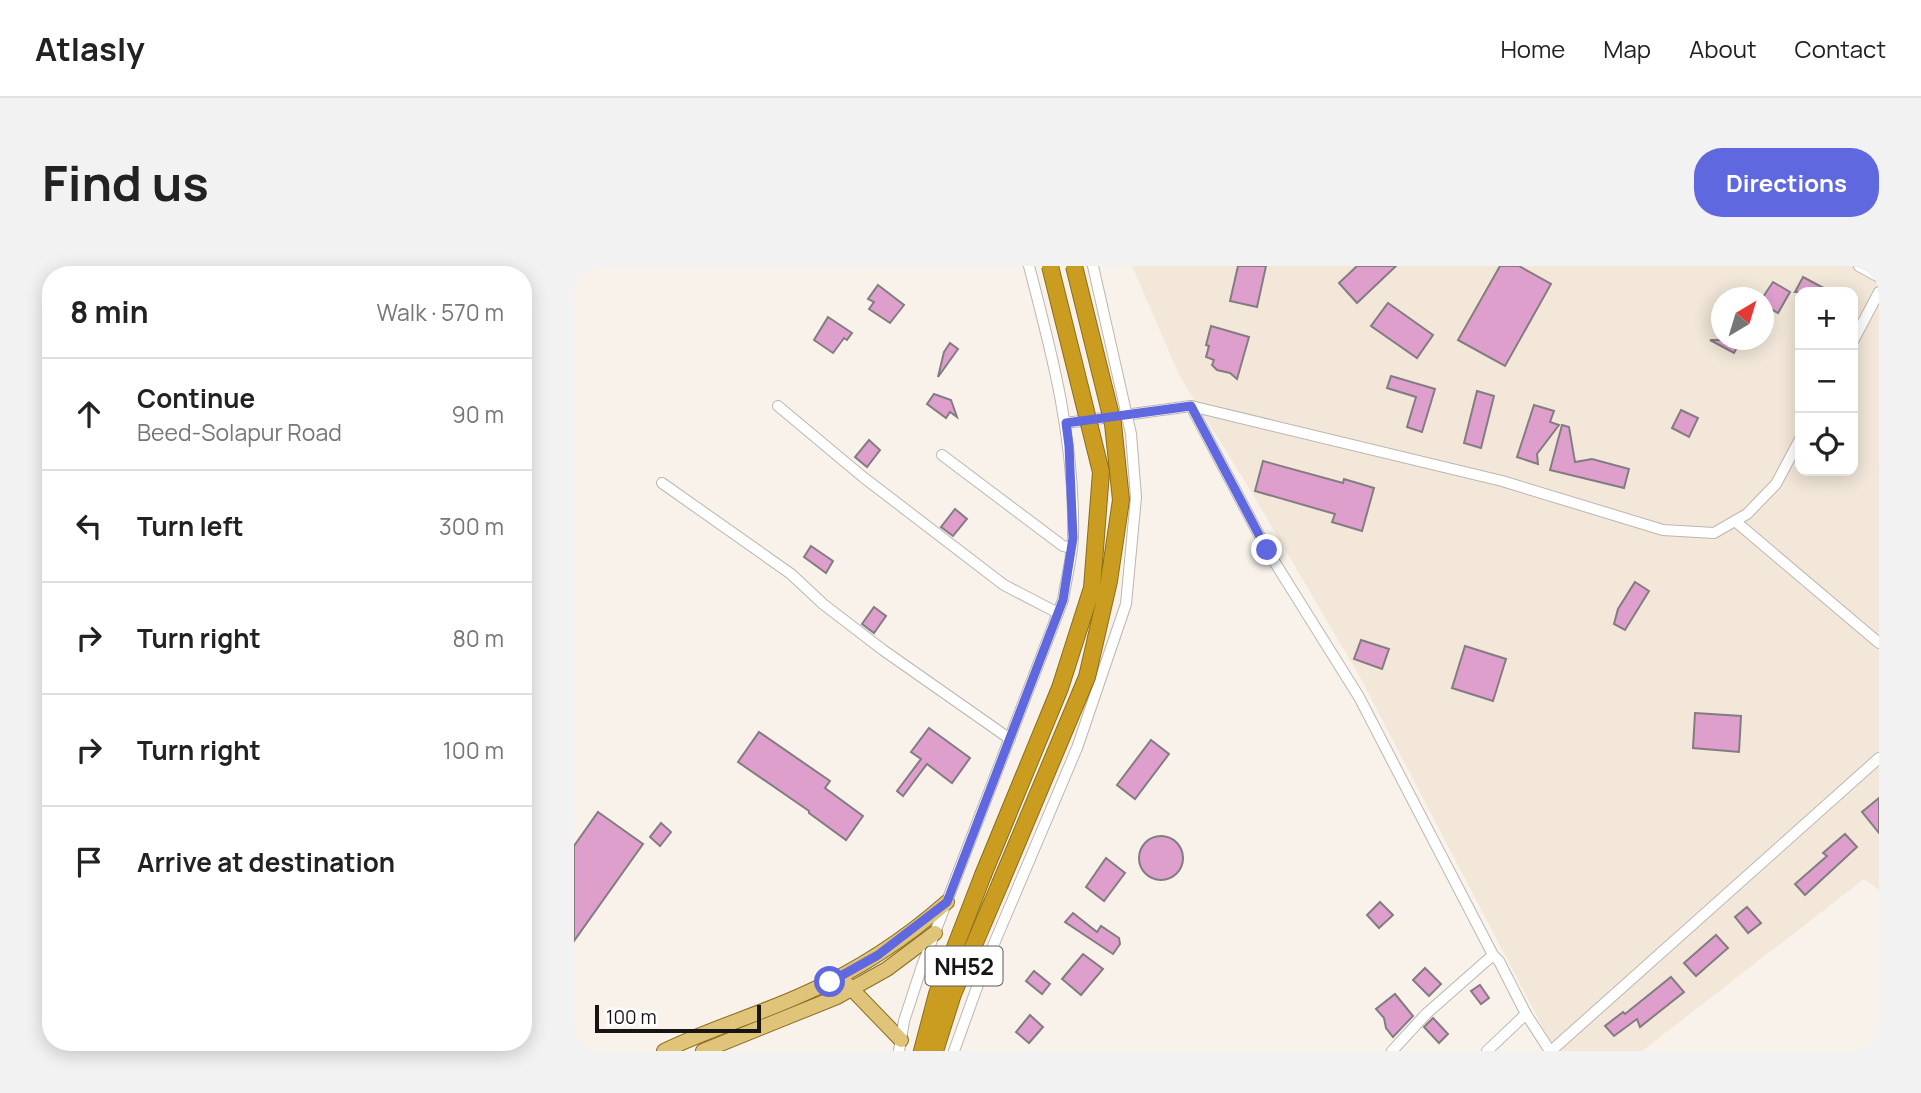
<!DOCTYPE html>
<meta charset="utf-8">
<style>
body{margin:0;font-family:Manrope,sans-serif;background:#f2f2f2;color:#222}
.controls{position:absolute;right:21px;top:21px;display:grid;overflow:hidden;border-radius:14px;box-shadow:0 4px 18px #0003}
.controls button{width:63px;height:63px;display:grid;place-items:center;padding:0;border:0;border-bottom:2px solid #e0e0e0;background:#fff;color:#222;font:35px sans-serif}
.compass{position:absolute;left:1137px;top:21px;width:63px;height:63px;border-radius:50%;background:#fff;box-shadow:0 4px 18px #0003;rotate:38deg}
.scale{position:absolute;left:21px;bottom:18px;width:166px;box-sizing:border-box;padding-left:7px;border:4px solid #171513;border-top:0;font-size:19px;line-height:24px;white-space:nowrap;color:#171513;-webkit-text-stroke:5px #fff;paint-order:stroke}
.stop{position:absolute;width:21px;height:21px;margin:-16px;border:5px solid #6068e0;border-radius:50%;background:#fff}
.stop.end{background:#6068e0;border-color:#fff;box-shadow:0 2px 7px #0008}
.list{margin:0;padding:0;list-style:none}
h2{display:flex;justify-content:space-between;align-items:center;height:91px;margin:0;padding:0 28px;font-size:30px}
h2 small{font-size:23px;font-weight:400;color:#767676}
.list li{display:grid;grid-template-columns:46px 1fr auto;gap:21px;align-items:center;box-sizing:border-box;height:112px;padding:0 28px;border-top:2px solid #e0e0e0}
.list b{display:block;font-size:26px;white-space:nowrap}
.list p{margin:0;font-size:23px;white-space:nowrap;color:#767676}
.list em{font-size:23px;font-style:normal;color:#767676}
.icon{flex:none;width:38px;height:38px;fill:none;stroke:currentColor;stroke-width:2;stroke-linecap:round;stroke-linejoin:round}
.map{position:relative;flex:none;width:1305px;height:785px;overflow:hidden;border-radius:28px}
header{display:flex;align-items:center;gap:42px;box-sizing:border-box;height:98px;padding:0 35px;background:#fff;border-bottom:2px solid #e0e0e0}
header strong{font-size:33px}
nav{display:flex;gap:38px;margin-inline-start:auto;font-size:24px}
.intro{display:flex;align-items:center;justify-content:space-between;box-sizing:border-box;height:168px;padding:0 42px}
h1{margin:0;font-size:49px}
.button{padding:18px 32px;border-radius:28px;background:#6068e0;color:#fff;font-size:24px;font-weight:700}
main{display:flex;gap:42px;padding:0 42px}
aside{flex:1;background:#fff;border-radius:28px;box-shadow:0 4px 18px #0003}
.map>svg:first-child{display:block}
</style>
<header>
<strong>Atlasly</strong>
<nav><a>Home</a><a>Map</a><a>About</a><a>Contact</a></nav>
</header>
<div class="intro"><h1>Find us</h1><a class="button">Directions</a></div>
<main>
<aside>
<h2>8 min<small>Walk · 570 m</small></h2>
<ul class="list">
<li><svg class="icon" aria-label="ahead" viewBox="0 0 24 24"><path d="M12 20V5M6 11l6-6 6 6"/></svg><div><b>Continue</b><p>Beed-Solapur Road</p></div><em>90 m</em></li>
<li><svg class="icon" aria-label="left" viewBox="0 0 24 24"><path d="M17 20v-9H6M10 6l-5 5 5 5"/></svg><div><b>Turn left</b></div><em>300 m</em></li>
<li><svg class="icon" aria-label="right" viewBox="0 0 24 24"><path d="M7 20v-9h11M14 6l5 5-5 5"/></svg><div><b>Turn right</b></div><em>80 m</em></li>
<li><svg class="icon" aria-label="right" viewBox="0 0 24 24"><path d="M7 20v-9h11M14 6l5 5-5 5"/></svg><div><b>Turn right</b></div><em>100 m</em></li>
<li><svg class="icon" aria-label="arrive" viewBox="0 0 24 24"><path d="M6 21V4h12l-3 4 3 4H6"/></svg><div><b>Arrive at destination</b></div></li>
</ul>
</aside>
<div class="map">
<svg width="1305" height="785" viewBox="0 0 1305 785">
<rect width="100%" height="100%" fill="#f8f2eb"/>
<path fill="#f2e7d9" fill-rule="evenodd" d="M 558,0 L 1305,0 L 1305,624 L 1290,613 L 1068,785 L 981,785 L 786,411 L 675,222 L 606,111 ZM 1226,26 L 1279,26 L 1279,205 L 1226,205 ZM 1148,32 L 1190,32 L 1190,74 L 1148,74 Z"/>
<g fill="#df9fcd" stroke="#837c81" stroke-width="2">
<path d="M 664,0 L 692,0 L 683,41 L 656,35 Z"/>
<path d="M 783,0 L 822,0 L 783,37 L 765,17 Z"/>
<path d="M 926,0 L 945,0 L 977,18 L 931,100 L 884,74 Z"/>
<path d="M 1229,11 L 1257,26 L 1221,26 Z"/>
<path d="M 1199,16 L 1216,26 L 1204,47 L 1189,38 L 1189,31 Z"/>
<path d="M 304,19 L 330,39 L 316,57 L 295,43 L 300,36 L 294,33 Z"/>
<path d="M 814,37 L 859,69 L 843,92 L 797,60 Z"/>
<path d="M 254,51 L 278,67 L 273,74 L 270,72 L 259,87 L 240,74 Z"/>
<path d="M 637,60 L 675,71 L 663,113 L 656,107 L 643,104 L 638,99 L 640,94 L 632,91 L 635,80 L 632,79 Z"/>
<path d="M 1136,74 L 1167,74 L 1160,87 Z"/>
<path d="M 376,77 L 384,83 L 364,111 L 370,86 Z"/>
<path d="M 817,110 L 861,123 L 848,166 L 833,161 L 842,131 L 813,122 Z"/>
<path d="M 903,125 L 920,130 L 907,182 L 890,177 Z"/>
<path d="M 360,128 L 377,134 L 383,151 L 376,146 L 372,152 L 353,138 Z"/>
<path d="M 960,139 L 980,145 L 976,156 L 985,159 L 963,188 L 964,198 L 943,191 Z"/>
<path d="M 1107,144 L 1124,152 L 1115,171 L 1098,162 Z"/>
<path d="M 988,159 L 995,161 L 1001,196 L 1018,193 L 1055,203 L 1050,222 L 976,204 Z"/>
<path d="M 295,174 L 306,184 L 293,201 L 281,191 Z"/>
<path d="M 689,195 L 769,217 L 770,213 L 800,222 L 788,265 L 758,256 L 761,248 L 681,225 Z"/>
<path d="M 381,243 L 393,253 L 379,270 L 367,261 Z"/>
<path d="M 237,280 L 259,295 L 252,307 L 230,291 Z"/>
<path d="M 1061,316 L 1075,325 L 1051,364 L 1040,358 L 1044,343 Z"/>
<path d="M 300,341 L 312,350 L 300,367 L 288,358 Z"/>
<path d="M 787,374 L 815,383 L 808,403 L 780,393 Z"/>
<path d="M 891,380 L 932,393 L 919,435 L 878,422 Z"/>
<path d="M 1121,447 L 1167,450 L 1165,486 L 1119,482 Z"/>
<path d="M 355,462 L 396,492 L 378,517 L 353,498 L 329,530 L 323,525 L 347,493 L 337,486 Z"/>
<path d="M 185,466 L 256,515 L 251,522 L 289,550 L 272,574 L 235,547 L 235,545 L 164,496 Z"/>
<path d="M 577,474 L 595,488 L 561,533 L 543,519 Z"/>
<path d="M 1305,532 L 1305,567 L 1288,546 Z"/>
<path d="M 24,546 L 69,578 L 0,675 L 0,580 Z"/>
<path d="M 87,557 L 97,566 L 86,580 L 76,571 Z"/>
<path d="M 1271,568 L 1283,581 L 1231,629 L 1221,618 L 1253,590 L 1249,587 Z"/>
<circle cx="587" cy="592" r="22"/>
<path d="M 532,592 L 551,607 L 530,635 L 512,621 Z"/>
<path d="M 806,636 L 819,649 L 805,662 L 793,649 Z"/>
<path d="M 1173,641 L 1187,657 L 1174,667 L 1161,651 Z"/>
<path d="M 499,647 L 523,666 L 527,660 L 545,672 L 546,678 L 539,688 L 491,656 Z"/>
<path d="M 1142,669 L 1154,682 L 1122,710 L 1110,697 Z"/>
<path d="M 509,688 L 529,703 L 507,729 L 488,713 Z"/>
<path d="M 851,702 L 867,718 L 855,730 L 839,714 Z"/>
<path d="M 460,705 L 476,718 L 468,728 L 452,715 Z"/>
<path d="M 1097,711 L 1110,726 L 1066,761 L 1063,753 L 1040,770 L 1031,760 L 1049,746 L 1051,748 Z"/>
<path d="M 906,719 L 915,732 L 907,738 L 897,725 Z"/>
<path d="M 821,728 L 839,750 L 819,771 L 812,762 L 810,752 L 802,743 Z"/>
<path d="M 456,749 L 469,761 L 455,777 L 442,766 Z"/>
<path d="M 859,752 L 874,768 L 865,777 L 850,761 Z"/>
</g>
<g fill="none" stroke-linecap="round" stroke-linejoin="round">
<g stroke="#bcb6af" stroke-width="12">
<g id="minor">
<path d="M 1285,0 L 1305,11"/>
<path d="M 1279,75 L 1305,26"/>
<path d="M 204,140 L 289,211 L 430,319 L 484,347"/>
<path d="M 617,140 L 693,284 L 785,431 L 919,689 L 925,695 L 952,748 L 976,785"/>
<path d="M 492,157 L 617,140 L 928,215 L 1089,264 L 1140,267 L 1173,248 L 1202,218 L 1226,173"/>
<path d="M 368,189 L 489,280 L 497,282 L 497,284"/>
<path d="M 88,217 L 217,308 L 249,338 L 309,384 L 436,473"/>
<path d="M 1161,255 L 1305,377"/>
<path d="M 0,779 L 8,785"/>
<path d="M 325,785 L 330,755 L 348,700 L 489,334 C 492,314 498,292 499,271 C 501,176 479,91 455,0"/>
<path d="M 380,785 L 411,699 L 503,482 L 552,338 L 562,231 L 557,168 L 519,0"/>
<path d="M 818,785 L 852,748 L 919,689"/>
<path d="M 913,785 L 952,748"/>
<path d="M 977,785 L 1305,492"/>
</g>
</g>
<g stroke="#8b6d1c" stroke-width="16">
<g id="major">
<path d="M 272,717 L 327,774"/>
<path d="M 90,785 C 137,762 187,748 234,726 C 286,703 331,673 373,636"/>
<path d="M 129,785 L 263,731 L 313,703 L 361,667"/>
</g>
</g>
<g stroke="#8b6d1c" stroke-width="18">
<g id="highway">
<path d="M 348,785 L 363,728 L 409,609"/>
<path d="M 361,785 L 379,728 L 426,618"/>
</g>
</g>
<use href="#minor" stroke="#fff" stroke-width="10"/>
<use href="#major" stroke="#dfc47a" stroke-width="14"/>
<use href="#highway" stroke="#ca9d21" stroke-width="16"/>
<g stroke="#8b6d1c" stroke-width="18" stroke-linecap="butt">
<g id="highway-bridge">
<path d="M 409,609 L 486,422 L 518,322 L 527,206 L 476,0"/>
<path d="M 426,618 L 513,411 L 535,315 L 547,234 L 539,158 L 500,0"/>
</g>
</g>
<use href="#highway-bridge" stroke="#ca9d21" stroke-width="16"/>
</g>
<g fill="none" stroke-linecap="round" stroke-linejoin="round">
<path stroke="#6068e0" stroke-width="9" d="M 256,716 L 304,689 L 373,636 L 489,334 L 499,272 L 495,180 L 492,157 L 617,140 L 693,284"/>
</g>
<g text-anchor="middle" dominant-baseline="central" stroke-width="7" stroke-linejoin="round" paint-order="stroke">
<rect fill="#fff" stroke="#5d5b5a" stroke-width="2" x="351.5" y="680.5" width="77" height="39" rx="5"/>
<g font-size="23" font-weight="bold" fill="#171513">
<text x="390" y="700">NH52</text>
</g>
</g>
</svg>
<div class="controls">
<button>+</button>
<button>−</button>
<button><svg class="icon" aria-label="locate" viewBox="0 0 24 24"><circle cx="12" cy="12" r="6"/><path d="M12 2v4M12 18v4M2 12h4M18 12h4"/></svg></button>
</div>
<svg class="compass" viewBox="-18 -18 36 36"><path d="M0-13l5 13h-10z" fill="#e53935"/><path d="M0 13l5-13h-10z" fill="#767676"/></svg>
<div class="scale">100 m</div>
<div class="stop" style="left:256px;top:716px"></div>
<div class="stop end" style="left:693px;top:284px"></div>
</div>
</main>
